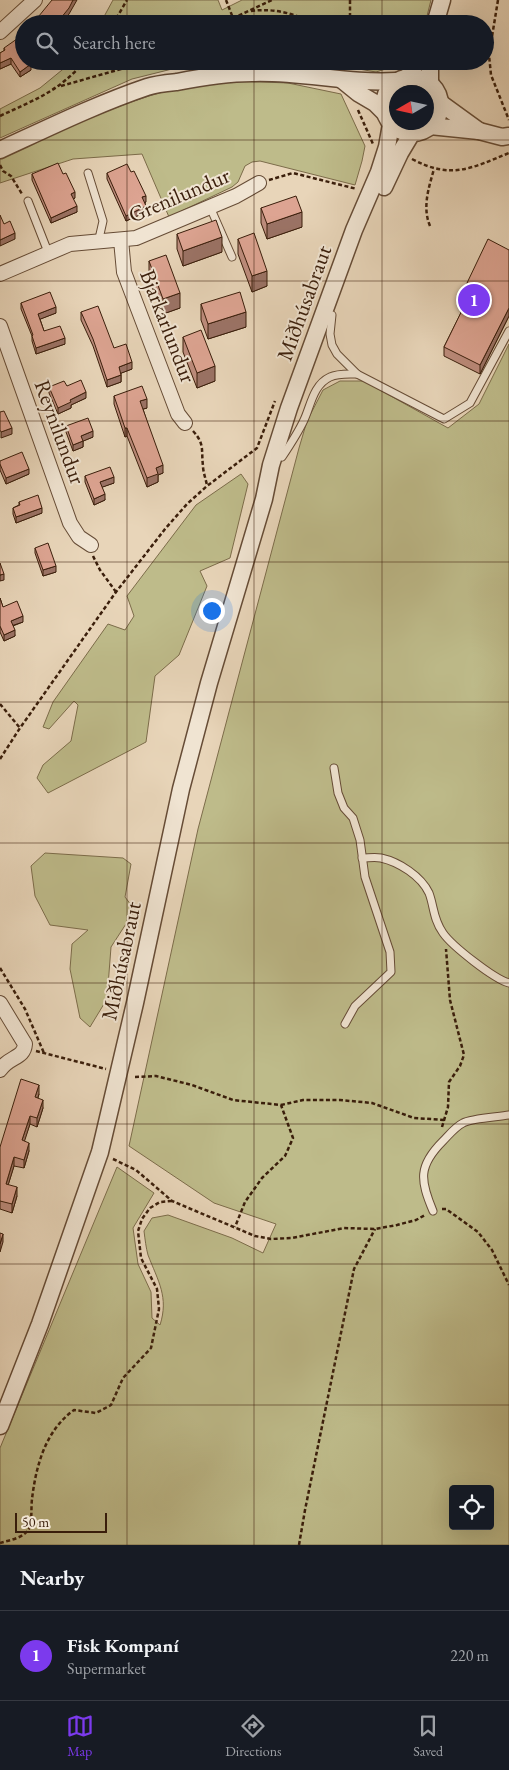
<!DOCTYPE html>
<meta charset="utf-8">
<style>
body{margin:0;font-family:"EB Garamond",serif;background:#242831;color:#f1f3f6}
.controls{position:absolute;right:15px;bottom:15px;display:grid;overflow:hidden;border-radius:5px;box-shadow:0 5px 20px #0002}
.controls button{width:45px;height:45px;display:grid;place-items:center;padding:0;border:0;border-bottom:1px solid #363941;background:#171b24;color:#f1f3f6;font:25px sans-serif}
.compass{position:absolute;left:389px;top:85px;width:45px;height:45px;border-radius:50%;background:#171b24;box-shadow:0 5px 20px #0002;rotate:261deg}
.scale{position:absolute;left:15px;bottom:12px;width:92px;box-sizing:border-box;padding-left:5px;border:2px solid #3a1e0b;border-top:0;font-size:14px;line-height:18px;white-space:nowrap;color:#3a1e0b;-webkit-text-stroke:4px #f0e4d2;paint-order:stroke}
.you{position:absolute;left:211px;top:610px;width:18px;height:18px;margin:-12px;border:4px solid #fff;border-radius:50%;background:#1a73e8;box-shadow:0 0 0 8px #1a73e833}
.badge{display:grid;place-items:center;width:32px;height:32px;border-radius:50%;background:#7c3aed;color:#fff;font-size:16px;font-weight:700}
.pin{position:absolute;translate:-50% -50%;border:2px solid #fff;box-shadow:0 1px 5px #0006}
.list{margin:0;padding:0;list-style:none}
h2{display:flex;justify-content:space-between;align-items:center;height:65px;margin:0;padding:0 20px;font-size:21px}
h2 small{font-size:16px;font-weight:400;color:#9ea1a6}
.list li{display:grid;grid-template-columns:32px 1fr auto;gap:15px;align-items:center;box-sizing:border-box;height:90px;padding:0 20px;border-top:1px solid #363941}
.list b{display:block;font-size:19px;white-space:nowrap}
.list p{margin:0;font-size:16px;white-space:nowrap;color:#9ea1a6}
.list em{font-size:16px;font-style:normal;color:#9ea1a6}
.icon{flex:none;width:28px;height:28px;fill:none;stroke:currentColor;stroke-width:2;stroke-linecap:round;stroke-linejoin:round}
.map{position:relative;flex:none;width:509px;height:1545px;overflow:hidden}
.search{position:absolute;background:#171b24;box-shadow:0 5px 20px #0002;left:15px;right:15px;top:15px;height:55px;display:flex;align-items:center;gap:12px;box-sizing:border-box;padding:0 18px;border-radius:28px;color:#9ea1a6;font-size:19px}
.sheet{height:155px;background:#171b24}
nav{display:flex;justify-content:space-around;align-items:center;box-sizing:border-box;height:70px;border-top:1px solid #363941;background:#171b24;font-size:14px;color:#9ea1a6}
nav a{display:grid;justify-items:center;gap:2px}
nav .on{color:#7c3aed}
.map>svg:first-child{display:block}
</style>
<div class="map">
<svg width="509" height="1545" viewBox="0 0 509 1545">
<rect width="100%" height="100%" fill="#e8d5b9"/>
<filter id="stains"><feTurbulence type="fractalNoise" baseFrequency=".004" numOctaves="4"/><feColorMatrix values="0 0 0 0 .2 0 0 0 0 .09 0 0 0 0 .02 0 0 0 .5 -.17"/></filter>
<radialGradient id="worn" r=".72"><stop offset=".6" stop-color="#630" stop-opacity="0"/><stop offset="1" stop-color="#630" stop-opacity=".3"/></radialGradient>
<g fill="#bebb8a" stroke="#7c6c4a" fill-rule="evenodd">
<path d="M 113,0 L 218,0 L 222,10 L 242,0 L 431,0 L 425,24 L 100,24 Z"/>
<path d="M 73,61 L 222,61 L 172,69 L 132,79 L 0,138 L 0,109 L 40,88 Z"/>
<path d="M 281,61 L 400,61 L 392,67 L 376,72 L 353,68 L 305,66 Z"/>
<path d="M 237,81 L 288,83 L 341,94 L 365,146 L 362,161 L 355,185 L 260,161 L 252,162 L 245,166 L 238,182 L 232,187 L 169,217 L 142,154 L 73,159 L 0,183 L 0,159 C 49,137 98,112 149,96 C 178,87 207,84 237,81 Z"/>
<path d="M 509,344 L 509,1545 L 0,1545 L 0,1448 L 117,1167 L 154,1193 L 133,1228 L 138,1264 L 151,1292 L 152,1318 L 160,1325 C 169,1297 158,1281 148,1255 C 146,1248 145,1239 144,1231 L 152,1218 L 168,1215 L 232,1238 L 263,1253 L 276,1224 L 214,1203 L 129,1146 L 198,829 L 299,448 L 307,421 L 323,390 L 340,381 L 364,381 L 448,428 L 479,404 ZM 453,1489 L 490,1489 L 490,1526 L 453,1526 Z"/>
<path d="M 241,474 L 248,484 L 230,558 L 200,571 L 207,586 L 179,655 L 155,676 L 146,742 L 48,793 L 37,778 L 43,765 L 71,741 L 78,705 L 74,701 L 49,729 L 43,727 L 53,702 L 108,624 L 125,630 L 134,616 L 127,596 L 196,505 Z"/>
<path d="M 45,853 L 123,858 L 131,864 L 125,897 L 135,910 L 111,947 L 107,999 L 90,1027 L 80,1018 L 70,969 L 72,944 L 88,930 L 50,925 L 35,896 L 31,866 Z"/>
</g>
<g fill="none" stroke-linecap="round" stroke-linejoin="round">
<g stroke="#664c36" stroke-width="9">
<g id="service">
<path d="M 88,173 L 103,221 L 98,243"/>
<path d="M 28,201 L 48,252"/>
<path d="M 210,207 L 232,257"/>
<path d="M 332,315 L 330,334 L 332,345 L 337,354 L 357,374 L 444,419 L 470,403 L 509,331"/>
<path d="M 282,457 C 290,445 298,433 304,420 C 311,405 313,385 330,377 C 338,373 349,374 357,374"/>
<path d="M 334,768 L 338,793 L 344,808 L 353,818 L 360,840 L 365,877 L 390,952 L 391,972 L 355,1006 L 345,1024"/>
<path d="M 362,858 C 368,858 375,857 381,858 C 399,862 421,876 429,893 C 434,906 433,919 443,933 C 452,946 494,979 509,983"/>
<path d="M 433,1211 C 420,1180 418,1166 443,1141 C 449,1135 455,1127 463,1123 C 472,1118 498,1117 509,1115"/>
</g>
</g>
<g stroke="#664c36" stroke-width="16">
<g id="minor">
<path d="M 0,32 L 35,0"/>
<path d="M 121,240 L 124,272 L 178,414 L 185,423"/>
<path d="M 0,274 L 70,244 L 136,238 L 236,196 L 259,183"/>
<path d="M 0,326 L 70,523 L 79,537 L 91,545"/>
<path d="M 0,1003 L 25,1044 C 24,1059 9,1056 0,1070"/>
</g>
</g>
<g stroke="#664c36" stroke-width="19">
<g id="tertiary">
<path d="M 435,24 L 442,0"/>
<path d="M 430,61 L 430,84"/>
<path d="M 408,77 L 417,61"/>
<circle cx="412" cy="105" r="28"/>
<path d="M 342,80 L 358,93 L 375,103 L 384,112"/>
<path d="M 439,102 L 479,131"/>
<path d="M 430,126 L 479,131 L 502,137 L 509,136"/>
<path d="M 0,150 C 48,128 97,104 147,87 C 156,84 167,83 177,82 C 202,77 227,73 252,73 C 301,71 348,84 396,81"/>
<path d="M 384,187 L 400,153 L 412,133"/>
<path d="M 0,1426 L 40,1324 L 100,1152 L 135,1003 L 181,789 L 209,683 L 264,499 L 271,465 L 289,408 L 354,230 L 379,172 L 387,147 L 391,124"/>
</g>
</g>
<g stroke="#3a1e0b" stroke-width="2.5" stroke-dasharray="4 2.5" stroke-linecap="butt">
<path d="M 226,0 L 233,18"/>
<path d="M 350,0 L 350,24"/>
<path d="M 498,0 L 489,55 L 491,75 L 509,120"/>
<path d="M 251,11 C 274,8 294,13 314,24"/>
<path d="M 113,24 L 127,0"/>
<path d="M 221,24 L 272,0"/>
<path d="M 358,61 L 360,68"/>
<path d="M 61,86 L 121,69 L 138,61"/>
<path d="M 358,110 L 373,144"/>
<path d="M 0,116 C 36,99 58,92 85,61"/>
<path d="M 412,159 C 451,180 472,168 509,153"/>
<path d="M 0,165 L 3,171 L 11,176 L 22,194"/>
<path d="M 269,180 L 293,173 L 357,189"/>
<path d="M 430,226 C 422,207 429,187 434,169"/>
<path d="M 193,431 C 205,444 201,450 203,466 C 203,472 206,479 207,486"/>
<path d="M 93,556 L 100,570 L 116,592"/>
<path d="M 0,704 L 20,728"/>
<path d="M 0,759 L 20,728 L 116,592 L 165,529 L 187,504 L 207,486 L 257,448 L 275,401"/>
<path d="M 0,968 L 25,1009 L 44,1053"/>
<path d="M 36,1051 L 106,1069"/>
<path d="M 135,1077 L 156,1076 L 192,1085 L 233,1100 L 281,1105 L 293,1138 L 285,1156 L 262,1178 L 245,1202 L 235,1227"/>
<path d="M 281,1105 L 303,1100 L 340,1100 L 372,1103 L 414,1118 L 445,1120"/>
<path d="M 442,1127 L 448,1107 L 449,1082 L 460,1066 L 464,1055 L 450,1000 L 446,949"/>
<path d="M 113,1159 L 136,1170 L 172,1201 L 255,1236 L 271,1239 L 292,1238 L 344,1228 L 375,1229 L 397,1225 L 416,1220 L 425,1215"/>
<path d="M 442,1209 L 446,1209 L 478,1232 L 492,1250 L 509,1285"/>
<path d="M 0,1543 C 10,1540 25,1538 30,1527 C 32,1519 31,1507 32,1499 C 36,1466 45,1431 74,1410 L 96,1413 L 111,1405 L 123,1378 L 151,1348 L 159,1309 L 157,1289 L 141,1258 L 138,1231 L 142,1219 L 150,1208 L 160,1202 L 172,1201"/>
<path d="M 299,1545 L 305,1510 L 354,1269 L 375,1229"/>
</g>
<use href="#service" stroke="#f0e4d2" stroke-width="7"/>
<use href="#minor" stroke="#f0e4d2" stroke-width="14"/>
<use href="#tertiary" stroke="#f0e4d2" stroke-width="16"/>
</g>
<g fill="#be8d7e" stroke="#3a1e0b">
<path d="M 4,48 L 24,61 L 31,70 L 20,77 L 11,64 L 0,69 L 0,53 L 4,51 Z"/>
<path d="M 107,173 L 146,202 L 145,202 L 146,212 L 126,221 L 107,179 Z"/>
<path d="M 32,174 L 75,198 L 73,199 L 77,212 L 51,223 L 32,180 Z"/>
<path d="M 261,208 L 302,227 L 267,239 L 261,223 Z"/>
<path d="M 177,234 L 222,252 L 183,266 L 177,249 Z"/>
<path d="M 238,239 L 267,286 L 252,292 L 238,254 Z"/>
<path d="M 509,250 L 509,316 L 480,374 L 444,356 L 444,347 L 471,293 L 467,291 L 467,283 Z"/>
<path d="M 149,261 L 180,308 L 163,314 L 149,276 Z"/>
<path d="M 21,303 L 56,313 L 40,319 L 44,331 L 65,344 L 36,354 L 32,341 L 32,336 L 21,309 Z"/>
<path d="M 201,304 L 246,327 L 208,339 L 201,320 Z"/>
<path d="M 81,312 L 114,348 L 132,369 L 121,373 L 121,382 L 107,387 L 93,346 L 81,320 Z"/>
<path d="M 183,337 L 215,381 L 197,388 L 183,352 Z"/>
<path d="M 67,386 L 86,398 L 71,405 L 71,408 L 58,414 L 49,393 L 49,387 Z"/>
<path d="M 114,396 L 147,408 L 143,409 L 163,473 L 158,475 L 158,482 L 147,487 L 127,436 L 125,437 L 114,404 Z"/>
<path d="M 66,426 L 93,437 L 83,441 L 83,447 L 73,451 L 66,432 Z"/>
<path d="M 0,464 L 29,474 L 6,484 L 0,470 Z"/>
<path d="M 85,476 L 114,483 L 102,487 L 105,500 L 94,505 L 85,482 Z"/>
<path d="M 19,502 L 42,513 L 16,523 L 13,514 L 13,508 L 19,505 Z"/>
<path d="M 35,548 L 56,572 L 43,576 L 35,553 Z"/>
<path d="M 0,598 L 3,607 L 23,622 L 13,626 L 15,636 L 4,641 L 0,632 Z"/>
<path d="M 39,1094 L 38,1098 L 43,1108 L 37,1127 L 30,1124 L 24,1141 L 29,1151 L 24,1168 L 14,1166 L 8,1185 L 17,1196 L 12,1213 L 0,1209 L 0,1147 Z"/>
</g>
<g fill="#9b7366" stroke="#3a1e0b">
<path d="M 73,0 L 77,0 L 69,14 L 61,24 L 56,24 Z"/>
<path d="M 11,58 L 11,64 L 0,69 L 0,63 Z"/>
<path d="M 31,64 L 31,70 L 20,77 L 20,72 Z"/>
<path d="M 75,192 L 75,198 L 71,200 L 71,194 Z"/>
<path d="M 146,196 L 146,202 L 142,203 L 142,197 Z"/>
<path d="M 77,206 L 77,212 L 51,223 L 51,218 Z"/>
<path d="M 146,206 L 146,212 L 126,221 L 126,216 Z"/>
<path d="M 302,212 L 302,227 L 267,239 L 267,224 Z"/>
<path d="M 15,233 L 15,239 L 0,246 L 0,240 Z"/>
<path d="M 222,237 L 222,252 L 183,266 L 183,251 Z"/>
<path d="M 267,271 L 267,286 L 252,292 L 252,276 Z"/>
<path d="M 180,293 L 180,308 L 163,314 L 163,299 Z"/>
<path d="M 56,307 L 56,313 L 38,320 L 38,314 Z"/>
<path d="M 509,308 L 509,316 L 480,374 L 480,365 Z"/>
<path d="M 246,312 L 246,327 L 208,339 L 208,324 Z"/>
<path d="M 65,338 L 65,344 L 36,354 L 36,348 Z"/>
<path d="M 132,362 L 132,369 L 119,374 L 119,367 Z"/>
<path d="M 215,366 L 215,381 L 197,388 L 197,373 Z"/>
<path d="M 121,375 L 121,382 L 107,387 L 107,380 Z"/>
<path d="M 86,392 L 86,398 L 71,405 L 71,408 L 58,414 L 58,408 L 70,400 Z"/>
<path d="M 147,399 L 147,408 L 140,410 L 140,401 Z"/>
<path d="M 12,428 L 12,434 L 1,438 L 1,432 Z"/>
<path d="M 125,428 L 127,428 L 127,436 L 125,437 Z"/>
<path d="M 93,431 L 93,437 L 81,442 L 81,436 Z"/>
<path d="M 83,441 L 83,447 L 73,451 L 73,445 Z"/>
<path d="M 163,465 L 163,473 L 158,475 L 158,482 L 147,487 L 147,478 L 156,468 Z"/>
<path d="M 29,469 L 29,474 L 6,484 L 6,478 Z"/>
<path d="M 114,477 L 114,483 L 100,488 L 100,482 Z"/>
<path d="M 105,494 L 105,500 L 94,505 L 94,499 Z"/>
<path d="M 42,508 L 42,513 L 16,523 L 16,517 Z"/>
<path d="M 56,566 L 56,572 L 43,576 L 43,570 Z"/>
<path d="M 4,574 L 4,580 L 0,581 L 0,575 Z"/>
<path d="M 23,616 L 23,622 L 11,626 L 11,621 Z"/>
<path d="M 15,630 L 15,636 L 4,641 L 4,635 Z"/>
<path d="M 39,1085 L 39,1094 L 35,1106 L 35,1097 Z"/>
<path d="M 43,1100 L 43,1108 L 37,1127 L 37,1118 Z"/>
<path d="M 30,1116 L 30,1124 L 22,1149 L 22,1140 Z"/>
<path d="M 29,1143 L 29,1151 L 24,1168 L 24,1160 Z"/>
<path d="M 14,1157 L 14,1166 L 6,1192 L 6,1184 Z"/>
<path d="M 17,1187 L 17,1196 L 12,1213 L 12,1204 Z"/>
<path d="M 3,1234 L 3,1242 L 0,1252 L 0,1244 Z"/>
</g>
<g fill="#dda492" stroke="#3a1e0b">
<path d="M 52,0 L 73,0 L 69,8 L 56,24 L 36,24 L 34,22 Z"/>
<path d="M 24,34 L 24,51 L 22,52 L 24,54 L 24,61 L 29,61 L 31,64 L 20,72 L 11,58 L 0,63 L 0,53 L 5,50 L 4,48 Z"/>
<path d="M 58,163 L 63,174 L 66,173 L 75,192 L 71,194 L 77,206 L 51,218 L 32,174 Z"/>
<path d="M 127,164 L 131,172 L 134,171 L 146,196 L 142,197 L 146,206 L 126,216 L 107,173 Z"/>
<path d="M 296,196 L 302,212 L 267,224 L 261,208 Z"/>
<path d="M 0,215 L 4,224 L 10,221 L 15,233 L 0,240 Z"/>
<path d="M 216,220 L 222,237 L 183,251 L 177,234 Z"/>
<path d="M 254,233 L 267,271 L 252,276 L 238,239 Z"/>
<path d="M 488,239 L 509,250 L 509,308 L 480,365 L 444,347 L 474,286 L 467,283 Z"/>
<path d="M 166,255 L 180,293 L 163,299 L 149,261 Z"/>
<path d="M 50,292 L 56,307 L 38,314 L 44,331 L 60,326 L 65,338 L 36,348 L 32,336 L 33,335 L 21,303 Z"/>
<path d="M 240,292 L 246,312 L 208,324 L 201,304 Z"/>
<path d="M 98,306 L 114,348 L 126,344 L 132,362 L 119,367 L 121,375 L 107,380 L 93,339 L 81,312 Z"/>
<path d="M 201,330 L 215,366 L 197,373 L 183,337 Z"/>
<path d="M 81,380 L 86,392 L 70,400 L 71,402 L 58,408 L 49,387 L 64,381 L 67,386 Z"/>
<path d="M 142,386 L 147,399 L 140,401 L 163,465 L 156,468 L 158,474 L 147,478 L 127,428 L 125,428 L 114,396 Z"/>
<path d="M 4,411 L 12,428 L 1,432 L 0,430 L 0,412 Z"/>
<path d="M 88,418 L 93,431 L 81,436 L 83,441 L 73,445 L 66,426 Z"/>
<path d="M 22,452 L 29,469 L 6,478 L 0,464 L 0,461 Z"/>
<path d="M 110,467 L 114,477 L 100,482 L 105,494 L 94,499 L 85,476 Z"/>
<path d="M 38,495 L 42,508 L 16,517 L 13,508 L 20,505 L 19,502 Z"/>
<path d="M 48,543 L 56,566 L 43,570 L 35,548 Z"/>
<path d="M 0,563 L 4,574 L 0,575 Z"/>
<path d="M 0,598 L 3,607 L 17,601 L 23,616 L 11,621 L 15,630 L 4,635 L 0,626 Z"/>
<path d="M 21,1079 L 39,1085 L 35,1097 L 43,1100 L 37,1118 L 30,1116 L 22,1140 L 29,1143 L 24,1160 L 14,1157 L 6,1184 L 17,1187 L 12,1204 L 0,1201 L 0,1147 Z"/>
<path d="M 0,1233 L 3,1234 L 0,1244 Z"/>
</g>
<path fill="none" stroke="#3a1e0b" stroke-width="1" stroke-opacity="0.55" d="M 127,0 L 127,24M 254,0 L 254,24M 382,0 L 382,24M 127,61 L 127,1545M 254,61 L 254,1545M 382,61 L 382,1545M 0,140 L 509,140M 0,281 L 509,281M 0,421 L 509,421M 0,562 L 509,562M 0,702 L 509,702M 0,843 L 509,843M 0,983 L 509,983M 0,1124 L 509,1124M 0,1264 L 509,1264M 0,1405 L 509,1405"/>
<g text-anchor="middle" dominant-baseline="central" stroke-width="4" stroke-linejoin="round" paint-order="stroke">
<g font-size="22" fill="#3a1e0b" stroke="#f0e4d2">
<text transform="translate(179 195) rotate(-23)">Grenilundur</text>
<text transform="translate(304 303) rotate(-70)">Miðhúsabraut</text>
<text transform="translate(168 326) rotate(69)">Bjarkarlundur</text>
<text transform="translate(60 432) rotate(70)">Reynilundur</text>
<text transform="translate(121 961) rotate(-78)">Miðhúsabraut</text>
</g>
</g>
<rect width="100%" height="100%" filter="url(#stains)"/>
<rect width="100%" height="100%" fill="url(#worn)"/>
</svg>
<div class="controls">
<button><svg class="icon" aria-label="locate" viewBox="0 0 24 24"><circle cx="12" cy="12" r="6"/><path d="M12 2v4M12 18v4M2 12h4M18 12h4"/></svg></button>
</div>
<svg class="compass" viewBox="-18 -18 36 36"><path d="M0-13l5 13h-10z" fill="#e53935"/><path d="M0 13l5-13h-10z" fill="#9ea1a6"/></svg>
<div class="scale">50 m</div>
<div class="you"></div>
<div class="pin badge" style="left:474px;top:300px">1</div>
<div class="search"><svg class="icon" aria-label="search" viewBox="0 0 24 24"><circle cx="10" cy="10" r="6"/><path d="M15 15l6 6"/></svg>Search here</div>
</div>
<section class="sheet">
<h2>Nearby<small></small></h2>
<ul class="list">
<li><span class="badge">1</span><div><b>Fisk Kompaní</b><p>Supermarket</p></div><em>220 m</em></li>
</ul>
</section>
<nav>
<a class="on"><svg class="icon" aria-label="map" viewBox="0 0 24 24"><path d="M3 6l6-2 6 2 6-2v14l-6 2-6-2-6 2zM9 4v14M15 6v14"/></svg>Map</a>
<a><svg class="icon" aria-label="directions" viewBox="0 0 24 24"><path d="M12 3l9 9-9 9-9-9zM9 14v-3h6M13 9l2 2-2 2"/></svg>Directions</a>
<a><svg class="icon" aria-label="saved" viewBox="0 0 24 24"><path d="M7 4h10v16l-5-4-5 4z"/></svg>Saved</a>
</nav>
